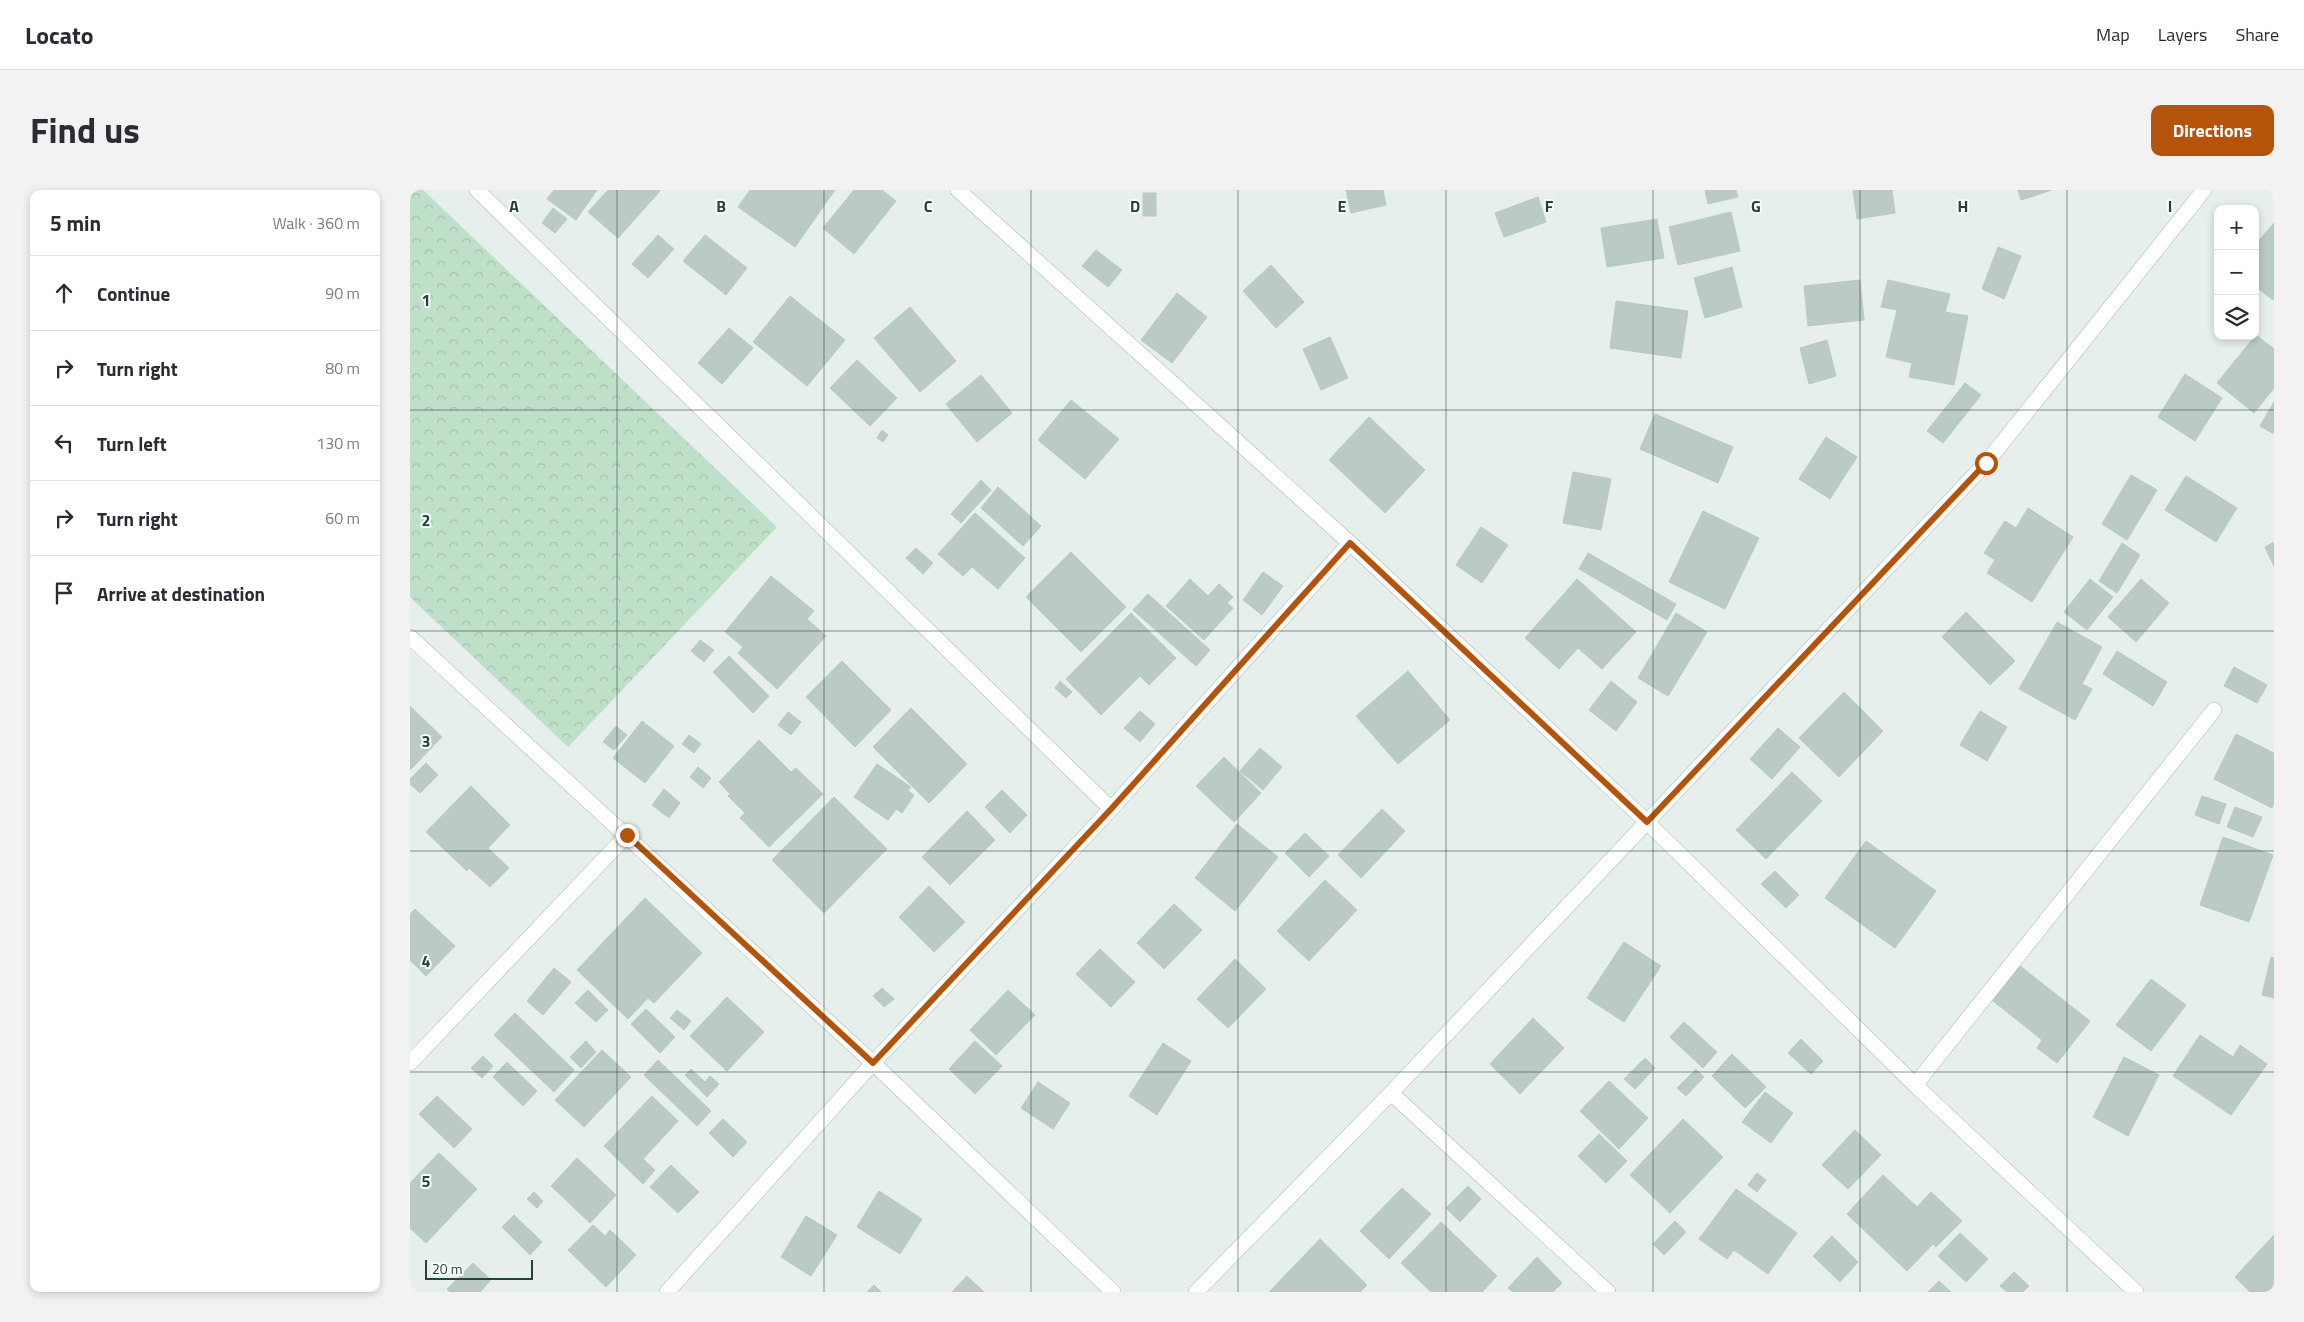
<!DOCTYPE html>
<meta charset="utf-8">
<style>
body{margin:0;font-family:"Titillium Web",sans-serif;background:#f2f2f3;color:#2b2b33}
.controls{position:absolute;right:15px;top:15px;display:grid;overflow:hidden;border-radius:10px;box-shadow:0 2px 8px #0003}
.controls button{width:45px;height:45px;display:grid;place-items:center;padding:0;border:0;border-bottom:1px solid #e1e1e2;background:#fff;color:#2b2b33;font:25px sans-serif}
.scale{position:absolute;left:15px;bottom:12px;width:108px;box-sizing:border-box;padding-left:5px;border:2px solid #24423a;border-top:0;font-size:14px;line-height:18px;white-space:nowrap;color:#24423a;-webkit-text-stroke:4px #f7fbf9;paint-order:stroke}
.stop{position:absolute;width:15px;height:15px;margin:-11px;border:4px solid #b45309;border-radius:50%;background:#fff}
.stop.end{background:#b45309;border-color:#fff;box-shadow:0 1px 5px #0008}
.list{margin:0;padding:0;list-style:none}
h2{display:flex;justify-content:space-between;align-items:center;height:65px;margin:0;padding:0 20px;font-size:21px}
h2 small{font-size:16px;font-weight:400;color:#7c7c81}
.list li{display:grid;grid-template-columns:32px 1fr auto;gap:15px;align-items:center;box-sizing:border-box;height:75px;padding:0 20px;border-top:1px solid #e1e1e2}
.list b{display:block;font-size:19px;white-space:nowrap}
.list em{font-size:16px;font-style:normal;color:#7c7c81}
.icon{flex:none;width:28px;height:28px;fill:none;stroke:currentColor;stroke-width:2;stroke-linecap:round;stroke-linejoin:round}
.map{position:relative;flex:none;width:1864px;height:1102px;overflow:hidden;border-radius:10px}
header{display:flex;align-items:center;gap:30px;box-sizing:border-box;height:70px;padding:0 25px;background:#fff;border-bottom:1px solid #e1e1e2}
header strong{font-size:24px}
nav{display:flex;gap:28px;margin-inline-start:auto;font-size:18px}
.intro{display:flex;align-items:center;justify-content:space-between;box-sizing:border-box;height:120px;padding:0 30px}
h1{margin:0;font-size:35px}
.button{padding:12px 22px;border-radius:10px;background:#b45309;color:#fff;font-size:18px;font-weight:700}
main{display:flex;gap:30px;padding:0 30px}
aside{flex:1;background:#fff;border-radius:10px;box-shadow:0 2px 8px #0003}
.map>svg:first-child{display:block}
</style>
<header>
<strong>Locato</strong>
<nav><a>Map</a><a>Layers</a><a>Share</a></nav>
</header>
<div class="intro"><h1>Find us</h1><a class="button">Directions</a></div>
<main>
<aside>
<h2>5 min<small>Walk · 360 m</small></h2>
<ul class="list">
<li><svg class="icon" aria-label="ahead" viewBox="0 0 24 24"><path d="M12 20V5M6 11l6-6 6 6"/></svg><div><b>Continue</b></div><em>90 m</em></li>
<li><svg class="icon" aria-label="right" viewBox="0 0 24 24"><path d="M7 20v-9h11M14 6l5 5-5 5"/></svg><div><b>Turn right</b></div><em>80 m</em></li>
<li><svg class="icon" aria-label="left" viewBox="0 0 24 24"><path d="M17 20v-9H6M10 6l-5 5 5 5"/></svg><div><b>Turn left</b></div><em>130 m</em></li>
<li><svg class="icon" aria-label="right" viewBox="0 0 24 24"><path d="M7 20v-9h11M14 6l5 5-5 5"/></svg><div><b>Turn right</b></div><em>60 m</em></li>
<li><svg class="icon" aria-label="arrive" viewBox="0 0 24 24"><path d="M6 21V4h12l-3 4 3 4H6"/></svg><div><b>Arrive at destination</b></div></li>
</ul>
</aside>
<div class="map">
<svg width="1864" height="1102" viewBox="0 0 1864 1102">
<defs>
<pattern id="park-crowns" width="20" height="18" patternUnits="userSpaceOnUse" patternTransform="scale(1.25)"><rect width="20" height="18" fill="#bfe0c8"/><path d="M2 6a3 3 0 1 1 6 0M12 15a3 3 0 1 1 6 0" fill="none" stroke="#a4c1ad"/></pattern>
</defs>
<rect width="100%" height="100%" fill="#e6efeb"/>
<path fill="url(#park-crowns)" d="M 0,0 L 13,0 L 367,337 L 158,557 L 0,407 Z"/>
<g fill="#bbcac4" stroke="#b8c9c2">
<path d="M 144,0 L 187,0 L 166,30 L 137,9 Z"/>
<path d="M 198,0 L 249,0 L 250,1 L 208,48 L 178,22 Z"/>
<path d="M 340,0 L 425,0 L 385,57 L 328,17 Z"/>
<path d="M 444,0 L 472,0 L 486,11 L 444,64 L 413,38 Z"/>
<path d="M 936,0 L 973,0 L 976,15 L 941,23 Z"/>
<path d="M 1295,0 L 1326,0 L 1328,7 L 1298,14 Z"/>
<path d="M 1443,0 L 1482,0 L 1485,23 L 1447,29 Z"/>
<path d="M 1608,0 L 1642,0 L 1611,10 Z"/>
<rect x="733" y="3" width="13" height="23"/>
<path d="M 1128,7 L 1136,32 L 1094,47 L 1085,23 Z"/>
<path d="M 143,18 L 157,29 L 145,43 L 132,33 Z"/>
<path d="M 1321,22 L 1330,61 L 1268,75 L 1259,37 Z"/>
<path d="M 1247,29 L 1254,68 L 1197,77 L 1191,38 Z"/>
<path d="M 1864,33 L 1864,109 L 1863,110 L 1845,96 L 1845,55 Z"/>
<path d="M 248,45 L 264,59 L 238,88 L 222,74 Z"/>
<path d="M 295,45 L 337,78 L 316,105 L 273,71 Z"/>
<path d="M 1588,57 L 1611,66 L 1594,109 L 1572,99 Z"/>
<path d="M 686,60 L 712,80 L 698,97 L 672,76 Z"/>
<path d="M 861,75 L 894,112 L 866,138 L 833,101 Z"/>
<path d="M 1322,77 L 1332,117 L 1295,128 L 1284,88 Z"/>
<path d="M 1450,90 L 1454,130 L 1398,136 L 1394,96 Z"/>
<path d="M 1478,90 L 1540,104 L 1535,122 L 1558,126 L 1544,195 L 1499,187 L 1502,173 L 1476,167 L 1487,120 L 1471,117 Z"/>
<path d="M 767,103 L 797,127 L 762,173 L 731,150 Z"/>
<path d="M 380,106 L 435,150 L 397,196 L 343,152 Z"/>
<path d="M 1206,111 L 1278,121 L 1271,168 L 1200,158 Z"/>
<path d="M 500,117 L 546,171 L 510,202 L 464,148 Z"/>
<path d="M 319,138 L 343,158 L 312,194 L 288,173 Z"/>
<path d="M 1846,145 L 1864,159 L 1864,198 L 1844,223 L 1807,193 Z"/>
<path d="M 920,147 L 938,188 L 911,200 L 893,159 Z"/>
<path d="M 1417,150 L 1426,186 L 1399,194 L 1390,158 Z"/>
<path d="M 447,170 L 487,208 L 460,236 L 420,198 Z"/>
<path d="M 1775,184 L 1812,208 L 1785,251 L 1748,227 Z"/>
<path d="M 571,185 L 602,223 L 567,252 L 536,214 Z"/>
<path d="M 1555,193 L 1571,205 L 1533,253 L 1517,241 Z"/>
<path d="M 661,210 L 709,249 L 675,289 L 628,250 Z"/>
<path d="M 1864,212 L 1864,244 L 1850,236 Z"/>
<path d="M 1245,224 L 1323,257 L 1308,293 L 1230,259 Z"/>
<path d="M 959,227 L 1015,280 L 975,323 L 919,270 Z"/>
<path d="M 472,240 L 478,245 L 473,252 L 467,248 Z"/>
<path d="M 1416,247 L 1447,267 L 1420,309 L 1389,289 Z"/>
<path d="M 1163,282 L 1201,289 L 1191,340 L 1153,333 Z"/>
<path d="M 1721,285 L 1747,300 L 1717,350 L 1692,334 Z"/>
<path d="M 1776,286 L 1827,318 L 1806,352 L 1755,320 Z"/>
<path d="M 571,290 L 581,300 L 551,333 L 541,324 Z"/>
<path d="M 588,297 L 631,336 L 613,356 L 571,318 Z"/>
<path d="M 1618,318 L 1663,347 L 1622,412 L 1577,383 L 1585,370 L 1574,363 L 1595,331 L 1606,338 Z"/>
<path d="M 1293,321 L 1349,348 L 1315,419 L 1259,392 Z"/>
<path d="M 565,323 L 615,368 L 588,399 L 562,377 L 553,386 L 528,364 Z"/>
<path d="M 1071,337 L 1098,355 L 1072,393 L 1046,375 Z"/>
<path d="M 1864,352 L 1864,376 L 1855,357 Z"/>
<path d="M 1712,353 L 1730,365 L 1707,403 L 1689,391 Z"/>
<path d="M 506,358 L 523,373 L 513,384 L 496,368 Z"/>
<path d="M 661,362 L 716,417 L 671,462 L 616,407 Z"/>
<path d="M 1178,363 L 1266,414 L 1257,430 L 1169,379 Z"/>
<path d="M 853,382 L 873,396 L 852,425 L 833,410 Z"/>
<path d="M 361,386 L 404,421 L 397,429 L 416,446 L 367,499 L 328,463 L 333,457 L 315,442 Z"/>
<path d="M 780,389 L 798,406 L 809,394 L 823,407 L 817,413 L 823,418 L 794,450 L 756,416 Z"/>
<path d="M 1167,389 L 1226,442 L 1192,479 L 1168,458 L 1149,479 L 1115,448 Z"/>
<path d="M 1680,389 L 1703,407 L 1677,440 L 1654,422 Z"/>
<path d="M 1731,389 L 1759,413 L 1726,452 L 1698,427 Z"/>
<path d="M 738,404 L 800,460 L 786,476 L 723,420 Z"/>
<path d="M 1556,422 L 1605,471 L 1580,495 L 1532,447 Z"/>
<path d="M 721,423 L 766,468 L 739,495 L 730,486 L 691,525 L 656,489 Z"/>
<path d="M 1266,423 L 1297,442 L 1258,506 L 1228,488 Z"/>
<path d="M 1647,432 L 1692,457 L 1672,494 L 1682,499 L 1665,530 L 1609,499 Z"/>
<path d="M 290,450 L 304,460 L 294,472 L 281,461 Z"/>
<path d="M 1707,461 L 1757,492 L 1743,516 L 1693,484 Z"/>
<path d="M 319,466 L 359,506 L 343,523 L 303,482 Z"/>
<path d="M 432,471 L 481,520 L 445,557 L 396,507 Z"/>
<path d="M 1824,477 L 1857,495 L 1847,513 L 1814,496 Z"/>
<path d="M 998,481 L 1040,530 L 988,574 L 946,526 Z"/>
<path d="M 650,491 L 662,502 L 656,508 L 645,498 Z"/>
<path d="M 1201,491 L 1227,512 L 1206,541 L 1179,520 Z"/>
<path d="M 1434,502 L 1473,541 L 1429,587 L 1389,548 Z"/>
<path d="M 0,516 L 32,547 L 0,580 Z"/>
<path d="M 501,518 L 557,574 L 519,613 L 463,557 Z"/>
<path d="M 730,521 L 745,534 L 730,552 L 714,538 Z"/>
<path d="M 1570,521 L 1597,537 L 1577,571 L 1550,555 Z"/>
<path d="M 378,522 L 391,532 L 381,545 L 368,535 Z"/>
<path d="M 232,531 L 264,556 L 235,593 L 203,568 Z"/>
<path d="M 206,536 L 217,545 L 204,560 L 193,552 Z"/>
<path d="M 1368,538 L 1390,557 L 1362,589 L 1340,569 Z"/>
<path d="M 1826,544 L 1864,563 L 1864,613 L 1862,618 L 1804,589 Z"/>
<path d="M 279,545 L 291,554 L 284,563 L 272,554 Z"/>
<path d="M 349,550 L 381,582 L 386,578 L 413,604 L 359,657 L 330,628 L 335,623 L 318,606 L 320,604 L 309,592 Z"/>
<path d="M 850,558 L 872,577 L 853,600 L 830,581 Z"/>
<path d="M 814,567 L 851,603 L 824,632 L 786,596 Z"/>
<path d="M 16,573 L 28,585 L 10,603 L 0,594 L 0,589 Z"/>
<path d="M 467,574 L 501,597 L 498,601 L 504,605 L 492,623 L 486,619 L 478,630 L 444,607 Z"/>
<path d="M 288,577 L 301,588 L 293,598 L 280,587 Z"/>
<path d="M 1382,582 L 1412,611 L 1356,669 L 1326,640 Z"/>
<path d="M 61,596 L 100,635 L 78,658 L 99,678 L 80,697 L 59,678 L 57,681 L 16,642 Z"/>
<path d="M 254,599 L 270,613 L 259,628 L 242,615 Z"/>
<path d="M 592,600 L 617,625 L 600,643 L 575,617 Z"/>
<path d="M 1792,606 L 1816,614 L 1809,634 L 1785,625 Z"/>
<path d="M 424,607 L 477,659 L 414,723 L 362,670 Z"/>
<path d="M 1825,617 L 1852,627 L 1843,647 L 1817,637 Z"/>
<path d="M 972,619 L 995,641 L 951,688 L 928,665 Z"/>
<path d="M 557,621 L 585,650 L 540,695 L 512,667 Z"/>
<path d="M 827,634 L 868,667 L 825,721 L 785,688 Z"/>
<path d="M 895,643 L 919,666 L 899,687 L 875,663 Z"/>
<path d="M 1813,647 L 1863,665 L 1839,732 L 1790,715 Z"/>
<path d="M 1456,651 L 1526,701 L 1485,758 L 1415,708 Z"/>
<path d="M 1365,681 L 1389,705 L 1376,718 L 1351,694 Z"/>
<path d="M 915,690 L 947,720 L 899,771 L 867,741 Z"/>
<path d="M 519,696 L 555,732 L 524,762 L 489,727 Z"/>
<path d="M 235,708 L 292,763 L 244,813 L 238,808 L 218,829 L 167,780 Z"/>
<path d="M 764,714 L 792,740 L 754,779 L 727,753 Z"/>
<path d="M 5,719 L 45,756 L 16,786 L 0,770 L 0,724 Z"/>
<path d="M 1214,752 L 1251,776 L 1214,832 L 1177,808 Z"/>
<path d="M 690,759 L 725,792 L 701,817 L 666,784 Z"/>
<path d="M 1861,767 L 1864,768 L 1864,808 L 1852,805 Z"/>
<path d="M 825,769 L 856,799 L 818,838 L 787,809 Z"/>
<path d="M 1610,776 L 1680,831 L 1647,873 L 1627,858 L 1632,850 L 1582,810 Z"/>
<path d="M 144,778 L 161,792 L 133,825 L 117,811 Z"/>
<path d="M 1741,789 L 1776,815 L 1741,861 L 1706,835 Z"/>
<path d="M 472,798 L 484,809 L 474,817 L 463,806 Z"/>
<path d="M 178,800 L 198,820 L 186,832 L 165,813 Z"/>
<path d="M 598,800 L 625,825 L 586,865 L 560,840 Z"/>
<path d="M 317,807 L 354,842 L 317,881 L 280,846 Z"/>
<path d="M 236,819 L 265,847 L 250,863 L 221,834 Z"/>
<path d="M 267,820 L 281,831 L 274,840 L 260,828 Z"/>
<path d="M 105,823 L 164,880 L 144,902 L 84,845 Z"/>
<path d="M 1123,828 L 1154,858 L 1110,904 L 1080,874 Z"/>
<path d="M 1274,832 L 1307,862 L 1293,878 L 1260,847 Z"/>
<path d="M 1790,845 L 1823,867 L 1830,855 L 1857,874 L 1821,925 L 1763,886 Z"/>
<path d="M 1391,849 L 1413,871 L 1401,884 L 1378,863 Z"/>
<path d="M 176,851 L 186,862 L 171,878 L 160,867 Z"/>
<path d="M 565,851 L 592,876 L 565,904 L 539,879 Z"/>
<path d="M 753,853 L 781,871 L 747,925 L 719,906 Z"/>
<path d="M 192,860 L 221,887 L 174,937 L 145,910 Z"/>
<path d="M 1322,864 L 1356,897 L 1335,918 L 1302,886 Z"/>
<path d="M 73,866 L 83,876 L 72,888 L 61,878 Z"/>
<path d="M 1714,867 L 1749,885 L 1718,946 L 1683,927 Z"/>
<path d="M 1235,868 L 1245,878 L 1225,899 L 1214,889 Z"/>
<path d="M 248,870 L 301,921 L 287,936 L 234,885 Z"/>
<path d="M 97,872 L 127,901 L 113,916 L 83,887 Z"/>
<path d="M 281,879 L 295,892 L 300,886 L 309,894 L 297,907 L 275,885 Z"/>
<path d="M 1286,879 L 1294,887 L 1276,906 L 1267,898 Z"/>
<path d="M 1199,891 L 1238,928 L 1209,959 L 1170,921 Z"/>
<path d="M 628,892 L 660,913 L 643,939 L 611,918 Z"/>
<path d="M 1355,902 L 1383,923 L 1361,953 L 1332,932 Z"/>
<path d="M 27,906 L 62,939 L 44,958 L 9,924 Z"/>
<path d="M 242,906 L 268,931 L 233,969 L 245,980 L 233,994 L 194,956 Z"/>
<path d="M 313,929 L 337,952 L 323,967 L 299,943 Z"/>
<path d="M 1273,929 L 1313,967 L 1260,1023 L 1220,985 Z"/>
<path d="M 1445,940 L 1471,965 L 1438,999 L 1412,975 Z"/>
<path d="M 1189,944 L 1217,971 L 1196,993 L 1168,966 Z"/>
<path d="M 29,963 L 67,999 L 16,1053 L 0,1038 L 0,993 Z"/>
<path d="M 167,968 L 206,1005 L 180,1033 L 141,996 Z"/>
<path d="M 261,975 L 289,1002 L 268,1023 L 240,997 Z"/>
<path d="M 1347,983 L 1356,990 L 1347,1002 L 1338,995 Z"/>
<path d="M 1473,985 L 1507,1017 L 1521,1002 L 1552,1031 L 1526,1057 L 1523,1054 L 1497,1081 L 1437,1024 Z"/>
<path d="M 1058,996 L 1071,1009 L 1050,1032 L 1036,1018 Z"/>
<path d="M 992,998 L 1021,1024 L 979,1069 L 950,1041 Z"/>
<path d="M 1326,999 L 1387,1043 L 1358,1084 L 1324,1060 L 1317,1069 L 1289,1049 Z"/>
<path d="M 469,1001 L 512,1029 L 490,1064 L 447,1037 Z"/>
<path d="M 124,1002 L 133,1011 L 127,1018 L 117,1009 Z"/>
<path d="M 104,1025 L 132,1052 L 120,1065 L 92,1037 Z"/>
<path d="M 396,1026 L 427,1045 L 401,1086 L 371,1067 Z"/>
<path d="M 1265,1031 L 1276,1042 L 1254,1065 L 1243,1054 Z"/>
<path d="M 1031,1032 L 1087,1086 L 1072,1102 L 1021,1102 L 991,1073 Z"/>
<path d="M 183,1035 L 195,1046 L 200,1040 L 226,1065 L 196,1097 L 158,1060 Z"/>
<path d="M 1550,1043 L 1578,1069 L 1556,1092 L 1528,1066 Z"/>
<path d="M 1864,1045 L 1864,1102 L 1840,1102 L 1825,1087 Z"/>
<path d="M 1422,1046 L 1448,1072 L 1430,1092 L 1403,1066 Z"/>
<path d="M 910,1049 L 957,1095 L 950,1102 L 859,1102 Z"/>
<path d="M 1127,1067 L 1152,1093 L 1143,1102 L 1103,1102 L 1098,1098 Z"/>
<path d="M 63,1073 L 81,1090 L 70,1102 L 40,1102 L 37,1099 Z"/>
<path d="M 1604,1082 L 1619,1096 L 1613,1102 L 1597,1102 L 1590,1096 Z"/>
<path d="M 557,1086 L 574,1102 L 542,1102 Z"/>
<path d="M 1529,1091 L 1541,1102 L 1518,1102 Z"/>
<path d="M 464,1095 L 471,1102 L 457,1102 Z"/>
</g>
<g fill="none" stroke-linecap="round" stroke-linejoin="round">
<g stroke="#a8b8b2" stroke-width="16">
<g id="minor">
<path d="M 67,0 L 701,619"/>
<path d="M 548,0 L 940,353 L 1237,632 L 1505,895 L 1726,1102"/>
<path d="M 0,447 L 463,873 L 703,1102"/>
<path d="M 0,873 L 217,645"/>
<path d="M 1505,895 L 1804,520"/>
<path d="M 981,903 L 1198,1102"/>
<path d="M 257,1102 L 463,873 L 701,619 L 940,353"/>
<path d="M 786,1102 L 981,903 L 1576,273 L 1794,0"/>
</g>
</g>
<use href="#minor" stroke="#fff" stroke-width="15"/>
</g>
<g fill="none" stroke-linecap="round" stroke-linejoin="round">
<path stroke="#b45309" stroke-width="6" d="M 217,645 L 463,873 L 702,618 L 940,353 L 1237,632 L 1576,273"/>
</g>
<path fill="none" stroke="#24423a" stroke-width="1" stroke-opacity="0.55" d="M 207,0 L 207,1102M 414,0 L 414,1102M 621,0 L 621,1102M 828,0 L 828,1102M 1036,0 L 1036,1102M 1243,0 L 1243,1102M 1450,0 L 1450,1102M 1657,0 L 1657,1102M 0,220 L 1864,220M 0,441 L 1864,441M 0,661 L 1864,661M 0,882 L 1864,882"/>
<g font-size="16" text-anchor="middle" font-weight="bold" fill="#24423a" stroke="#f7fbf9" stroke-width="4" stroke-linejoin="round" paint-order="stroke">
<text x="104" y="22">A</text>
<text x="311" y="22">B</text>
<text x="518" y="22">C</text>
<text x="725" y="22">D</text>
<text x="932" y="22">E</text>
<text x="1139" y="22">F</text>
<text x="1346" y="22">G</text>
<text x="1553" y="22">H</text>
<text x="1760" y="22">I</text>
<text x="16" y="116">1</text>
<text x="16" y="336">2</text>
<text x="16" y="557">3</text>
<text x="16" y="777">4</text>
<text x="16" y="997">5</text>
</g>
</svg>
<div class="controls">
<button>+</button>
<button>−</button>
<button><svg class="icon" aria-label="layers" viewBox="0 0 24 24"><path d="M12 4l9 5-9 5-9-5zM3 14l9 5 9-5"/></svg></button>
</div>
<div class="scale">20 m</div>
<div class="stop" style="left:1576px;top:273px"></div>
<div class="stop end" style="left:217px;top:645px"></div>
</div>
</main>
